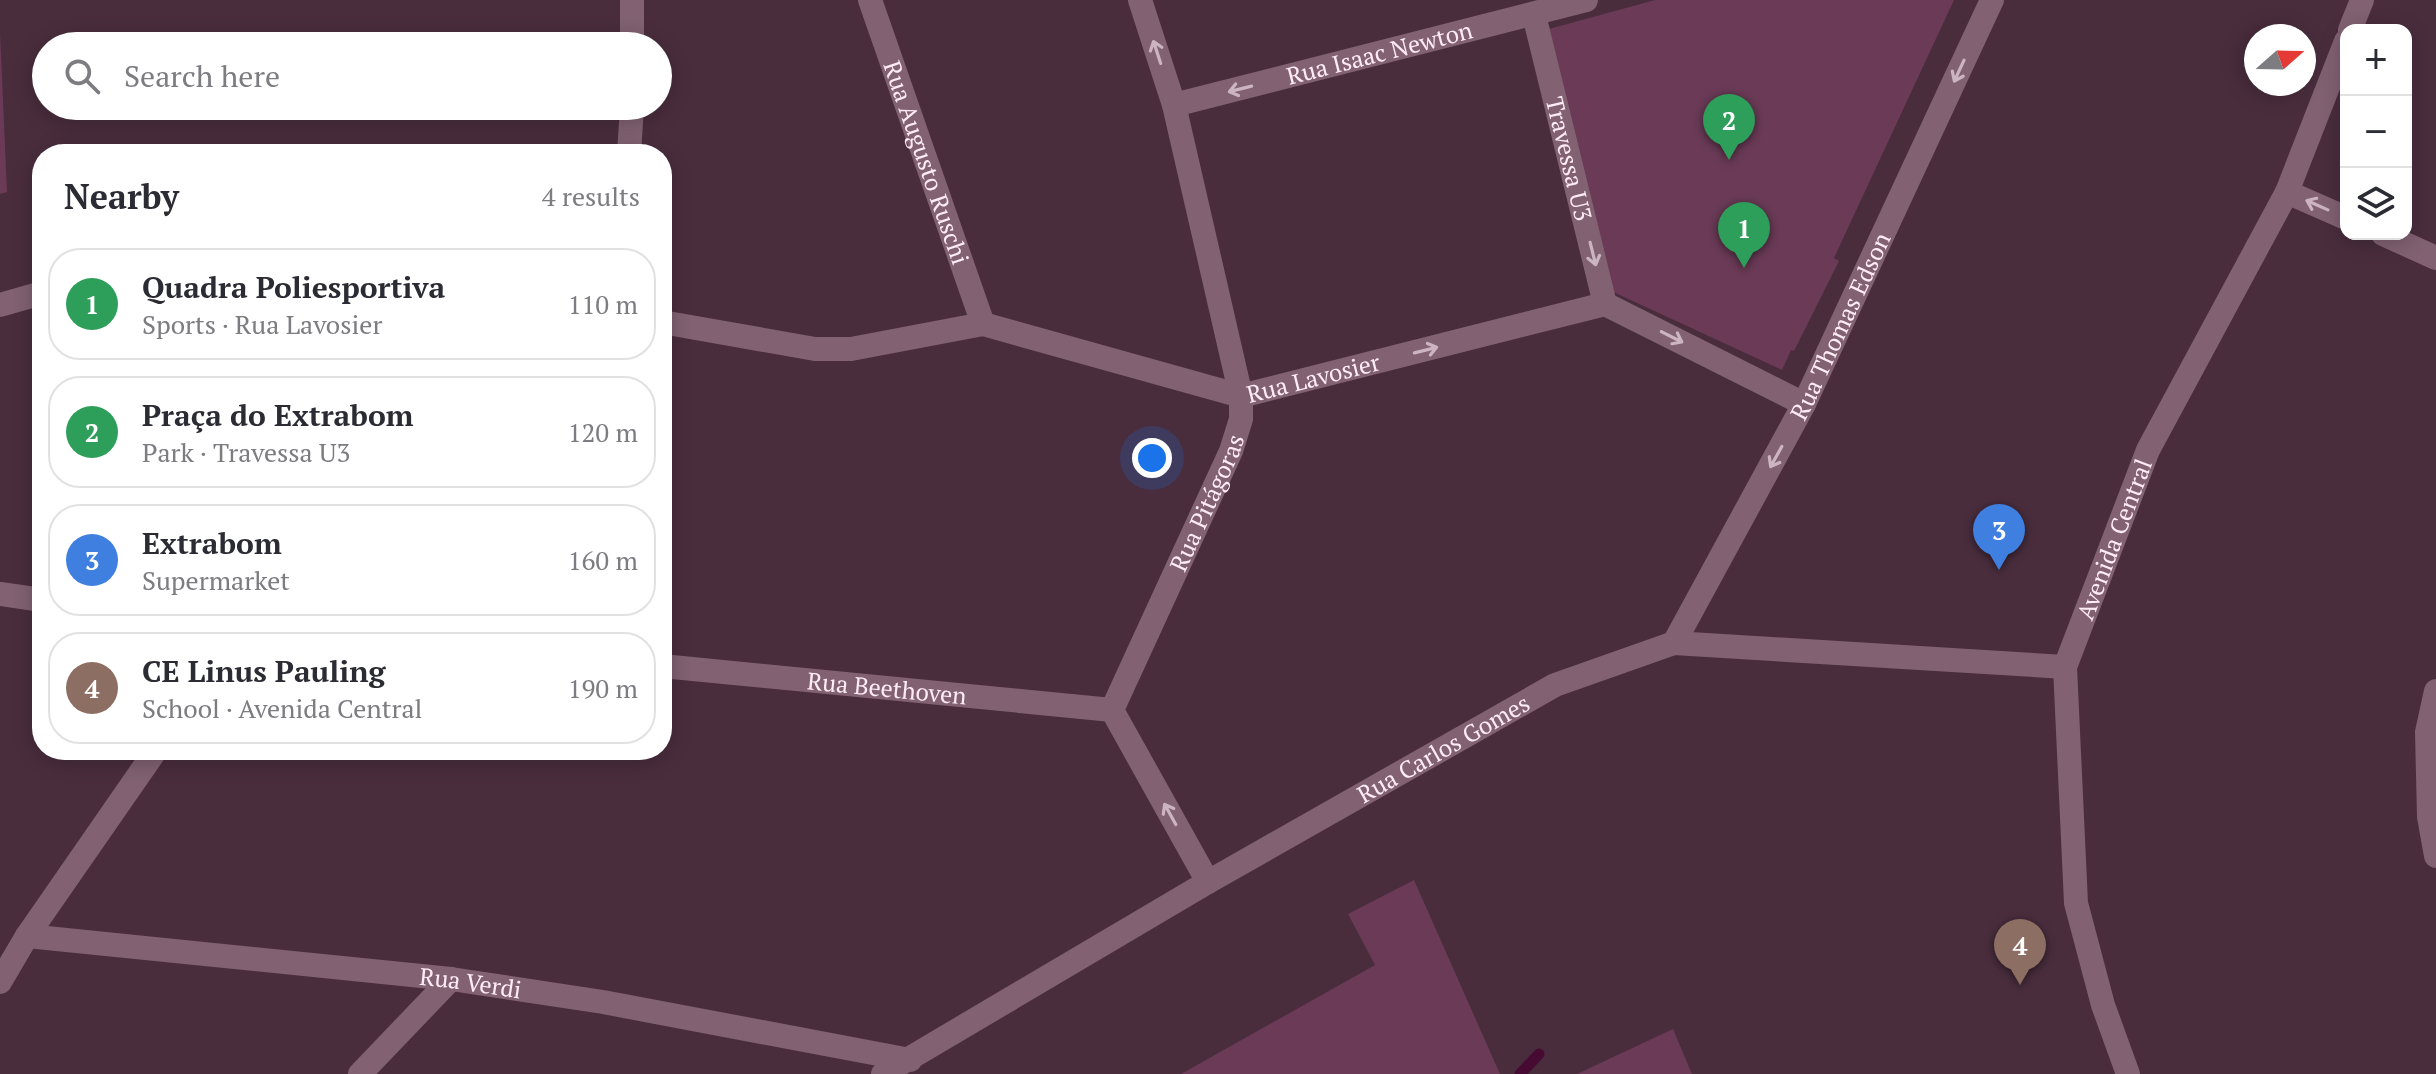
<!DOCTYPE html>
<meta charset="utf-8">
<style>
body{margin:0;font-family:"PT Serif",serif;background:#f2f2f3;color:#2b2b33}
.controls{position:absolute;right:24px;top:24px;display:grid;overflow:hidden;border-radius:16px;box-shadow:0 4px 20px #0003}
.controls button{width:72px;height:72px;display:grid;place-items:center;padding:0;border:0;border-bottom:2px solid #e1e1e2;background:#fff;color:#2b2b33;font:40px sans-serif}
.compass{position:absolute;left:2244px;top:24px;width:72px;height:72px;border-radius:50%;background:#fff;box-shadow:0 4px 20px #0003;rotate:70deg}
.you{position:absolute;left:1152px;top:458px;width:28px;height:28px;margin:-20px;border:6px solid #fff;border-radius:50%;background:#1a73e8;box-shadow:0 0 0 12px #1a73e833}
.badge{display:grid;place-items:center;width:52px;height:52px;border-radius:50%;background:#111827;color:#fff;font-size:26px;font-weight:700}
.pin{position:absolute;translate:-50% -66px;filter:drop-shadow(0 2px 4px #0008)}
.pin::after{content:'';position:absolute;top:42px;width:28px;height:24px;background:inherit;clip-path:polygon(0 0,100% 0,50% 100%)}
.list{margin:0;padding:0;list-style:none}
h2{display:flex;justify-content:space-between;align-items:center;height:104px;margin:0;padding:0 32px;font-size:34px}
h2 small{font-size:26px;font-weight:400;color:#7c7c81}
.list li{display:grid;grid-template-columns:52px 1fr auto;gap:24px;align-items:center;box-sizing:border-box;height:112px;margin:0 16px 16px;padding:0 16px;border:2px solid #e1e1e2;border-radius:32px}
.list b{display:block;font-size:30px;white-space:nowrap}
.list p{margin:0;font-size:26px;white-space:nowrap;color:#7c7c81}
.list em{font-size:26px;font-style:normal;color:#7c7c81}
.icon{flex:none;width:44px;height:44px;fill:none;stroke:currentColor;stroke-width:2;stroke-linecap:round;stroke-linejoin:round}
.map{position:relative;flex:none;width:2436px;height:1074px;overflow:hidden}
.search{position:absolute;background:#fff;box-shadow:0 4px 20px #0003;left:32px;top:32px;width:640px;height:88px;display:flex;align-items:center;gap:20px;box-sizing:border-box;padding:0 28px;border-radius:44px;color:#7c7c81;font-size:30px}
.panel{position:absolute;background:#fff;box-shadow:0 4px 20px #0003;left:32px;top:144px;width:640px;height:616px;border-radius:32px}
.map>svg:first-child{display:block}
</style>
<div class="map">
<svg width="2436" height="1074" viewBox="0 0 2436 1074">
<rect width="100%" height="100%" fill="#492d3d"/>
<g fill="#6a3a56">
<path d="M 1655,0 L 1954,0 L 1834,258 L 1839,261 L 1794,351 L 1791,350 L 1782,370 L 1609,290 L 1549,29 Z"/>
<path d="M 0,32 L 7,192 L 0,194 Z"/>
<path d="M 1414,880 L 1500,1074 L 1181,1074 L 1375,965 L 1348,914 Z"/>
<path d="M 1673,1029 L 1692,1074 L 1577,1074 Z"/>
</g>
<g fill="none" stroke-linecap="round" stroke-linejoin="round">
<path stroke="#470a33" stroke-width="11" d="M 1520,1074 L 1539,1054"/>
<g stroke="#816172" stroke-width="24">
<path id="s1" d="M 870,0 L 983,324"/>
<path id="s2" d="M 1534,15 L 1605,304"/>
<path d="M 2350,30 L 2362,0"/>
<path d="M 632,46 L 632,0"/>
<path id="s3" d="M 1174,105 L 1586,0"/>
<path d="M 629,154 L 632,106"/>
<path d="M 2287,192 L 2346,218"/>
<path d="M 2383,234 L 2436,258"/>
<path d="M 0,305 L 42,293"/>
<path id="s4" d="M 662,322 L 815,349 L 851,349 L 983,324 L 1241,396 L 1605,304 L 1804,404"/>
<path d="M 0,594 L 42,600"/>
<path id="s5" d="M 1674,643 L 1804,404 L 1992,0"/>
<path id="s6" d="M 662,666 L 1112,710"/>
<path d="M 2436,691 L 2427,732 L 2429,817 L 2436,856"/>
<path id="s7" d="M 1112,710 L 1231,451 L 1241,419 L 1241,396 L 1174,105 L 1140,0"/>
<path d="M 1112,710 L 1208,882"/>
<path id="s8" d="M 27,936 L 451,979 L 603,1002 L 910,1060"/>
<path d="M 0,982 L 27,936 L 156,750"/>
<path d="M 360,1074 L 451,979"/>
<path id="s9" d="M 883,1074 L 1208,882 L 1555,685 L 1674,643 L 2065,667"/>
<path id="s10" d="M 2128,1074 L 2103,1005 L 2076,903 L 2065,667 L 2148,450 L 2287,192 L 2346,41"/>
</g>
</g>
<defs><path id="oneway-shaft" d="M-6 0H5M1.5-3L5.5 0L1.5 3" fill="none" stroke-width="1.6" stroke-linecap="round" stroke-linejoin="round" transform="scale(2)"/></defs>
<g stroke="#ccb4c1">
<use href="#oneway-shaft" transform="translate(1157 52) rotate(-108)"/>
<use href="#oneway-shaft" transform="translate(1959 71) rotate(115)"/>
<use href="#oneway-shaft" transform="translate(1240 89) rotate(166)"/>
<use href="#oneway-shaft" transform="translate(2317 205) rotate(-156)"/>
<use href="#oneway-shaft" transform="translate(1593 254) rotate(76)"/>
<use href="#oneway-shaft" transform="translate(1672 337) rotate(27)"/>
<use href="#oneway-shaft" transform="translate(1426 350) rotate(-14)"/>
<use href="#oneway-shaft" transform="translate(1776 457) rotate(119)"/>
<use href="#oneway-shaft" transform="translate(1170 814) rotate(-119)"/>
</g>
<g text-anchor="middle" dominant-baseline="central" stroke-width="8" stroke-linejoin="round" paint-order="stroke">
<g font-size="24" fill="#feecf5" stroke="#492d3d">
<text stroke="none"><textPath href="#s3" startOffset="212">Rua Isaac Newton</textPath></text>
<text stroke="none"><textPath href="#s2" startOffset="148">Travessa U3</textPath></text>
<text stroke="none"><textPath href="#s1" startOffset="172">Rua Augusto Ruschi</textPath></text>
<text stroke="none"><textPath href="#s5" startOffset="358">Rua Thomas Edson</textPath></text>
<text stroke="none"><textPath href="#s4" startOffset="668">Rua Lavosier</textPath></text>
<text stroke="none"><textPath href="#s7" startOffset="228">Rua Pitágoras</textPath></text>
<text stroke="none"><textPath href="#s10" startOffset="552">Avenida Central</textPath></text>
<text stroke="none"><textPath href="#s6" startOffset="226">Rua Beethoven</textPath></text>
<text stroke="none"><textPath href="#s9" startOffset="648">Rua Carlos Gomes</textPath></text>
<text stroke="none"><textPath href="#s8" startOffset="446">Rua Verdi</textPath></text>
</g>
</g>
</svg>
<div class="controls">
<button>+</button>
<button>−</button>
<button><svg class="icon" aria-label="layers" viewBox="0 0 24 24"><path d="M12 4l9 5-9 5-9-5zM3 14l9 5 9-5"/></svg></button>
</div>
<svg class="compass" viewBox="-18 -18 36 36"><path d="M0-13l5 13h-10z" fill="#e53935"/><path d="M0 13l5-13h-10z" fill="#7c7c81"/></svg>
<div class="you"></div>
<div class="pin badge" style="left:1744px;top:268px;background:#2e9e5b">1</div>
<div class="pin badge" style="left:1729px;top:160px;background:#2e9e5b">2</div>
<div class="pin badge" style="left:1999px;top:570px;background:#3f7fe0">3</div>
<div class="pin badge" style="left:2020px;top:985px;background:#8d6e63">4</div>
<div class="search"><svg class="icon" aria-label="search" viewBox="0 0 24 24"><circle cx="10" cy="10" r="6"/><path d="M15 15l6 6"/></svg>Search here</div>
<section class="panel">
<h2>Nearby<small>4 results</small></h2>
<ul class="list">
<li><span class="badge" style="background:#2e9e5b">1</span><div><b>Quadra Poliesportiva</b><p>Sports · Rua Lavosier</p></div><em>110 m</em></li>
<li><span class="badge" style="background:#2e9e5b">2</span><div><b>Praça do Extrabom</b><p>Park · Travessa U3</p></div><em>120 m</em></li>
<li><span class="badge" style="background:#3f7fe0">3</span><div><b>Extrabom</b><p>Supermarket</p></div><em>160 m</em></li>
<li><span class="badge" style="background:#8d6e63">4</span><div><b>CE Linus Pauling</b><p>School · Avenida Central</p></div><em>190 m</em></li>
</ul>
</section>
</div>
